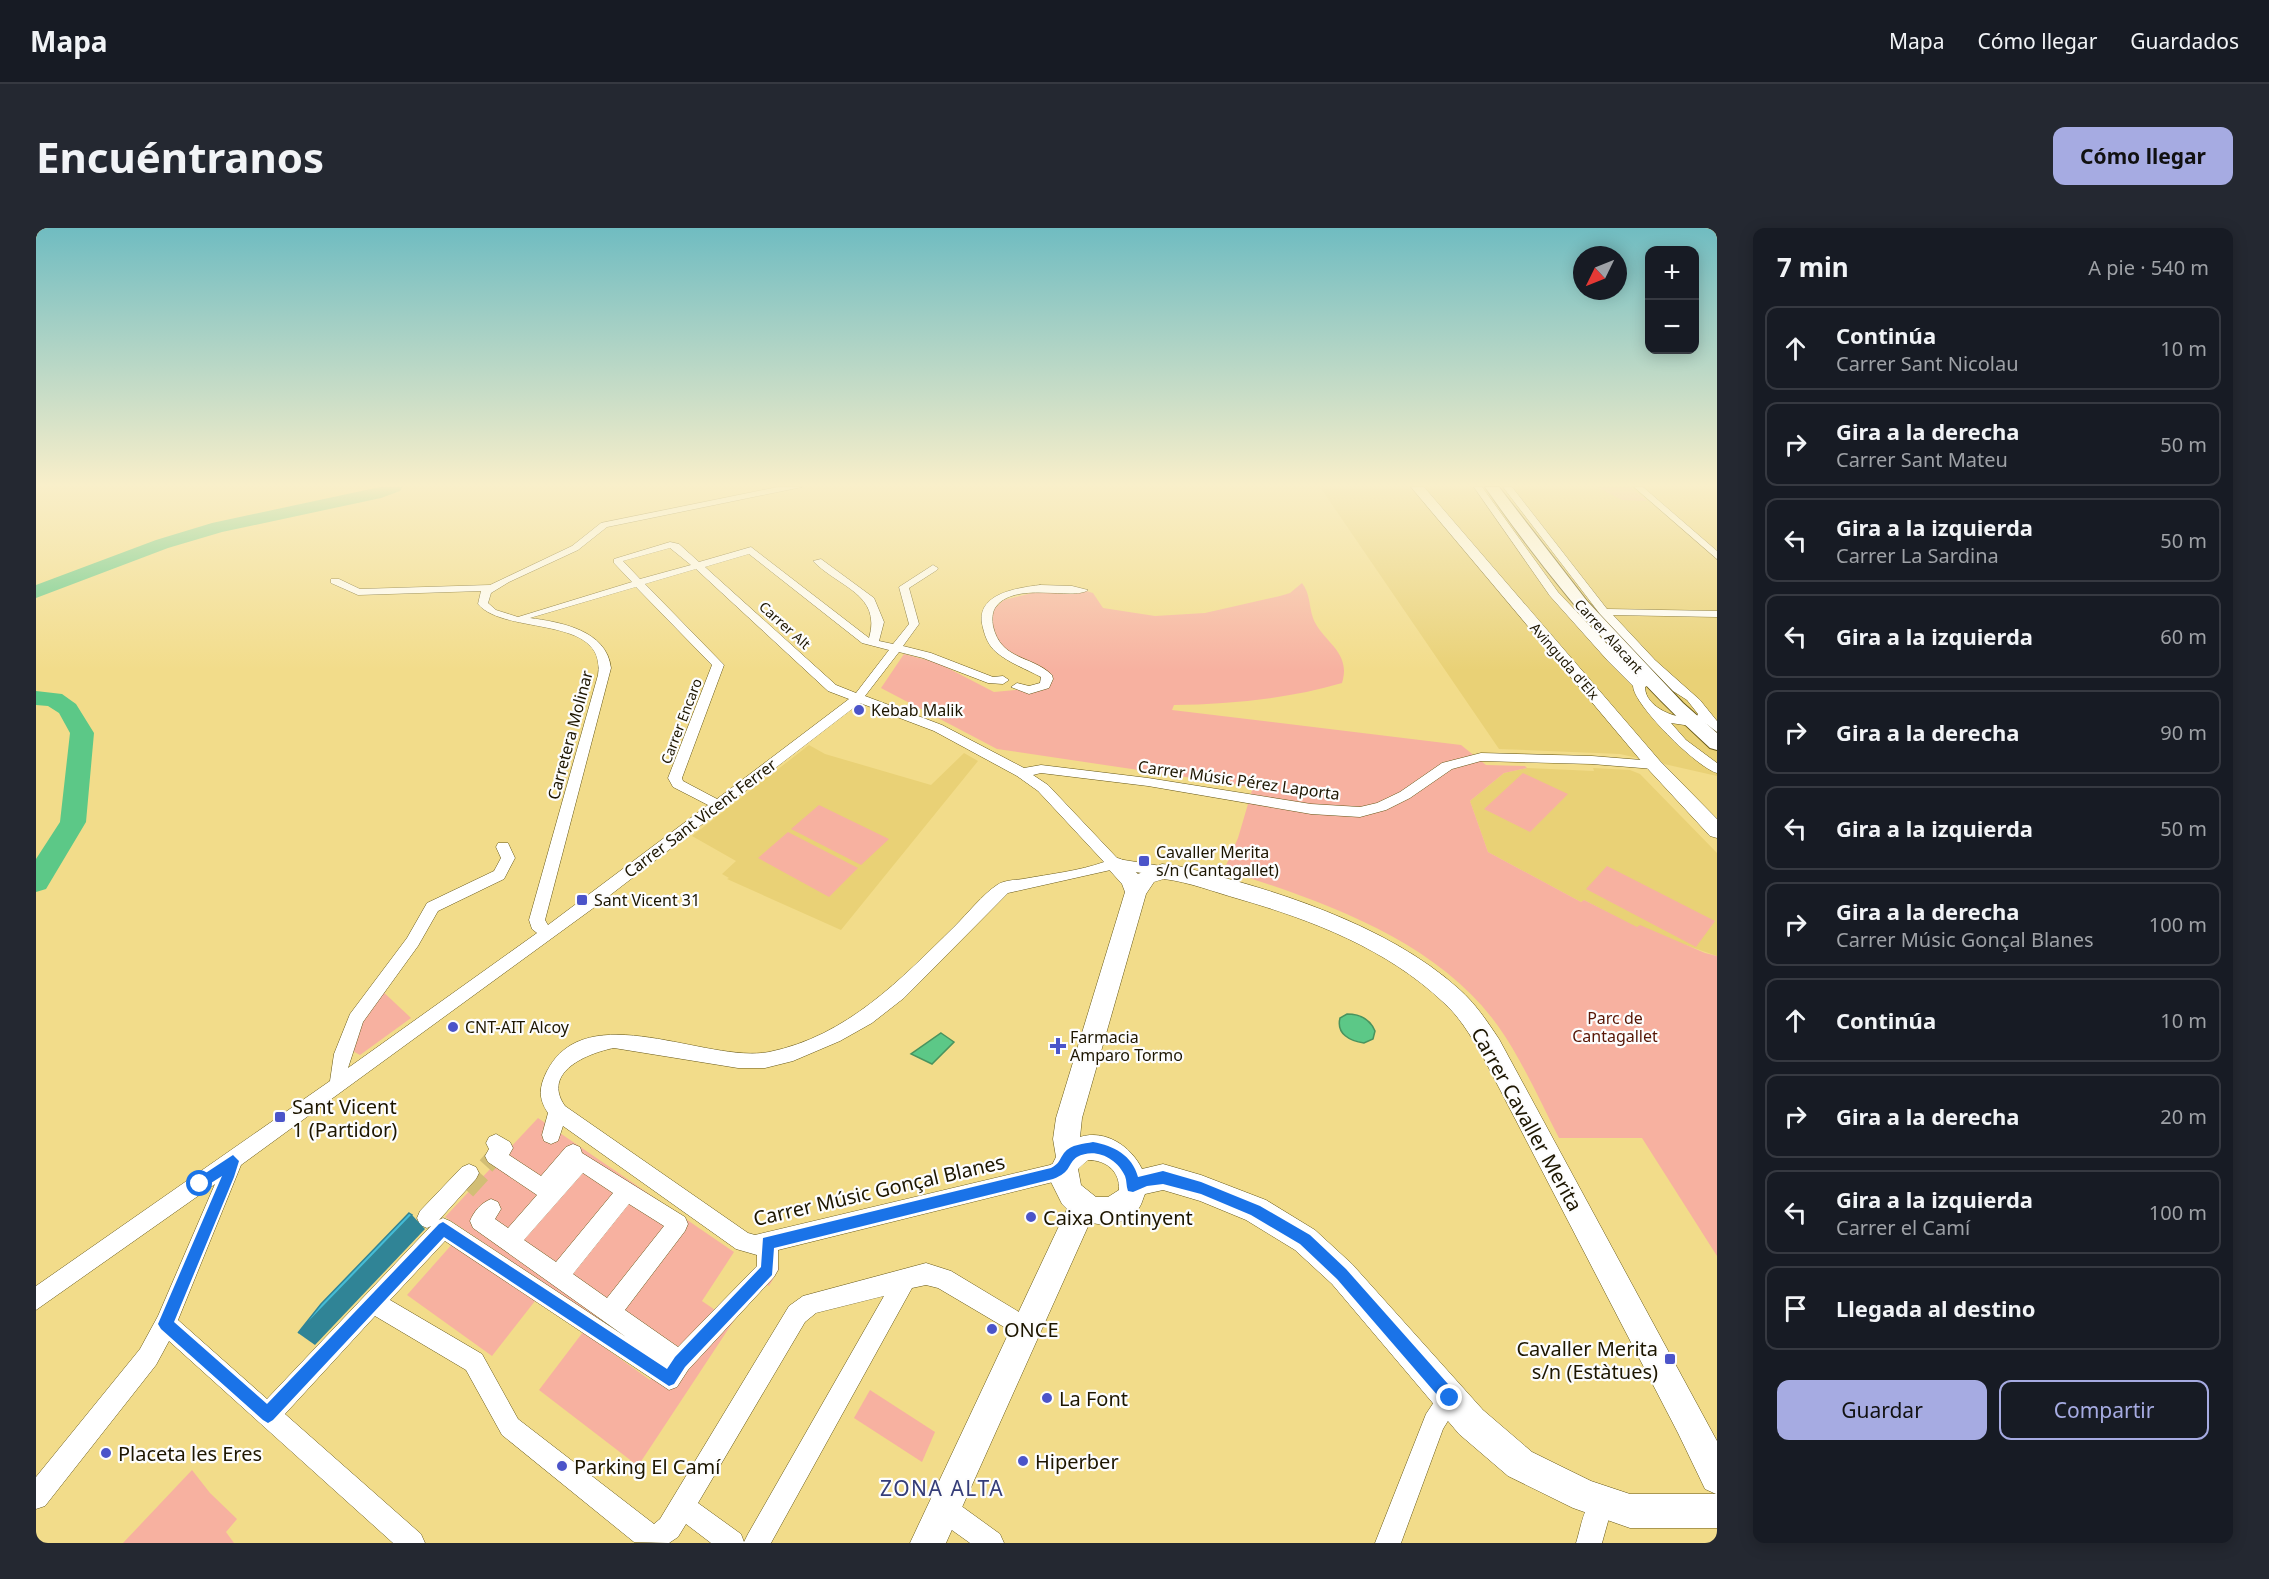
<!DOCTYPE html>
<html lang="es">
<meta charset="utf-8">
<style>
body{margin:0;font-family:"Noto Sans",sans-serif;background:#242831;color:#f1f3f6}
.controls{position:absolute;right:18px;top:18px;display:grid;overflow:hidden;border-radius:12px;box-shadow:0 3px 15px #0003}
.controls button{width:54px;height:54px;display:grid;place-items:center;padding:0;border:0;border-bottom:2px solid #363941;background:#171b24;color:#f1f3f6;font:30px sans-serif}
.compass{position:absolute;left:1537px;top:18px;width:54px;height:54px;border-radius:50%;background:#171b24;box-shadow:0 3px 15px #0003;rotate:227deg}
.stop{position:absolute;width:18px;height:18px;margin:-14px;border:4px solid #1a73e8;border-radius:50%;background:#fff}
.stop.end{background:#1a73e8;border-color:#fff;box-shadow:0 2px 6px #0008}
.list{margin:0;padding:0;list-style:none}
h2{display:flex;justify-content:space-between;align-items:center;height:78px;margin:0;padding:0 24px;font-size:26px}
h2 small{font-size:20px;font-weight:400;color:#9ea1a6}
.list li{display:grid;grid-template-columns:39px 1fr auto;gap:18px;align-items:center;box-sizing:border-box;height:84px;margin:0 12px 12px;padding:0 12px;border:2px solid #363941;border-radius:12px}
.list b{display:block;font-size:22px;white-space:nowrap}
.list p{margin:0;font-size:20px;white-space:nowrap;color:#9ea1a6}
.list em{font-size:20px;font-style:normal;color:#9ea1a6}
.actions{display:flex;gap:12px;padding:18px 24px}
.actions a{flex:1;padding:14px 0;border:2px solid #a6abe2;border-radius:12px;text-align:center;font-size:21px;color:#a6abe2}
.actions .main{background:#a6abe2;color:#111}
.icon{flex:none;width:33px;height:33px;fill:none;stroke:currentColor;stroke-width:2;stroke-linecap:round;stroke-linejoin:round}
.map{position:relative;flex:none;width:1681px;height:1315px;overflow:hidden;border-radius:12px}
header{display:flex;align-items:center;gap:36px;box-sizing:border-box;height:84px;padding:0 30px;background:#171b24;border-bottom:2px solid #363941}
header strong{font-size:28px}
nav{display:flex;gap:33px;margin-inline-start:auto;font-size:21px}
.intro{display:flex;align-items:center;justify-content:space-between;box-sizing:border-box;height:144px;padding:0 36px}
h1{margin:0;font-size:42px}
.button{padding:15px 27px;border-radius:12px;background:#a6abe2;color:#111;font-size:21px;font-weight:700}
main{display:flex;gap:36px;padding:0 36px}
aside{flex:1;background:#171b24;border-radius:12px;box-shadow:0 3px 15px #0003}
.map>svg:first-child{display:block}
</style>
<header>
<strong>Mapa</strong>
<nav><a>Mapa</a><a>Cómo llegar</a><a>Guardados</a></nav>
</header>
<div class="intro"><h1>Encuéntranos</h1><a class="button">Cómo llegar</a></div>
<main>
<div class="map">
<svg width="1681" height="1315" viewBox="0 0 1681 1315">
<rect width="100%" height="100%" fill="#f2dc8a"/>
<g fill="#e9d176">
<path d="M 1284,259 L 1681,259 L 1681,548 L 1584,526 L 1463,521 Z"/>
<path d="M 773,517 L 789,526 L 895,557 L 928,525 L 942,533 L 805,702 L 691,651 L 693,650 L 686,646 L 700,633 L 656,608 Z"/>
<path d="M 1491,540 L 1558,543 L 1557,540 L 1594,542 L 1604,546 L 1681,625 L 1681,728 L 1601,700 L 1548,672 L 1545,674 L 1452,624 L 1434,573 L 1468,545 Z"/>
</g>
<g fill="#f7b1a0">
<path d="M 1561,259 L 1595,259 L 1611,273 L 1586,272 Z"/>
<path d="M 1266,355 C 1274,365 1273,378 1277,390 C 1286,414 1316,423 1306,455 C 1252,471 1194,476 1138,477 L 1136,482 L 1425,517 L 1450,537 L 1489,538 L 1491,540 L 1468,545 L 1434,573 L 1452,624 L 1545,674 L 1548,672 L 1601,699 L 1604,697 L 1669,725 L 1681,728 L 1681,1028 L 1606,910 L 1523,910 C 1504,873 1486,832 1462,798 C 1401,712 1284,672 1188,642 L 1202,610 L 1217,559 L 961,521 L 845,460 L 868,426 L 902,435 L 958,464 L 999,460 L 1006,455 L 1004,447 L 960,415 L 953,385 L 968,372 L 1012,361 L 1047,362 L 1057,365 L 1067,380 L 1119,388 L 1169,385 L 1244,368 L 1254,365 Z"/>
<path d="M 1487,545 L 1532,566 L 1494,604 L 1448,581 Z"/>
<path d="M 783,577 L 853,611 L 825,637 L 755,601 Z"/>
<path d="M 752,604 L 822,640 L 793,669 L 722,630 Z"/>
<path d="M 1571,638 L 1679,693 L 1660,719 L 1550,661 Z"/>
<path d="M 343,760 L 375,790 L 324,827 L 311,820 Z"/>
<path d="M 502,890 L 698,1024 L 666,1073 L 682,1084 L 741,1033 L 743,1041 L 733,1058 L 724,1053 L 602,1238 L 503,1162 L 547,1104 L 614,1152 L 625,1133 L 409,989 Z"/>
<path d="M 418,1014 L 499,1073 L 456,1128 L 371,1067 Z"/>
<path d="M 834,1162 L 899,1204 L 886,1234 L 818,1190 Z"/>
<path d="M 156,1242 L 174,1265 L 201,1291 L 190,1304 L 198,1315 L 87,1315 Z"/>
</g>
<g fill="#5cc887" stroke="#49935e" stroke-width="1.5">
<path d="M 1311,786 C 1323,786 1334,791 1339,803 L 1337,811 L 1328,815 C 1314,813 1300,806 1304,790 Z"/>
<path d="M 905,805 L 918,814 L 896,836 L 875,826 Z"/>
</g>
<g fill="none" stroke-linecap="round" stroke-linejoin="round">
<g fill="#5cc887" fill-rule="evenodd">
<path d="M 344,259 L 366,259 L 364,263 L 345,270 L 186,304 L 132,320 L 0,370 L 0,357 L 120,312 L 176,295 Z"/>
<path d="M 0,463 L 26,466 L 40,476 L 58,505 L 50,594 L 10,661 L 0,664 L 0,631 L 24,594 L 34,505 L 23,485 L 12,478 L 0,477 Z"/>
</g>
<path stroke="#d2be75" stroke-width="17" stroke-dasharray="17 8" stroke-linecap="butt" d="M 450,938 L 459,928"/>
<path stroke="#d2be75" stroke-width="22" stroke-dasharray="22 11" stroke-linecap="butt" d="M 429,961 L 451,937"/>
<g stroke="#665716" stroke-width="1">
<g id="street">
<path d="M 742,259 L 766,259 L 571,299 L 542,322 L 473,354 L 455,365 L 452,375 L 460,382 L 482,389 L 596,354 L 578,335 L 578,331 L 634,314 L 643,316 L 663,334 L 715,319 L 833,410 C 846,366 802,359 777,333 L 785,331 L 838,370 L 848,394 L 843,413 L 857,416 L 873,396 L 863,359 L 897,337 L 902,340 L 901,342 L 873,360 L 883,396 L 867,418 L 895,425 L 957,449 L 967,448 L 973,452 L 967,456 L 952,455 L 887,430 L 863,424 L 829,468 L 906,497 L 988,540 L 1005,537 L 1112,550 L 1275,576 L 1324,579 L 1341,575 L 1364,564 L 1406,535 L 1445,525 L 1556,528 L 1618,533 L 1625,537 L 1618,541 L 1556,536 L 1445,533 L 1416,541 L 1374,570 L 1350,582 L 1324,589 L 1275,586 L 1112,558 L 1005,545 L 997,547 L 1012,557 L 1082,631 L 1131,639 L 1133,643 L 1131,647 L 1126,648 L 1079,641 L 972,665 L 868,770 L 836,795 L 804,813 L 757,833 L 729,840 L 702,840 L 578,820 C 552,825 505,844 529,878 L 712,1005 L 719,1007 L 1014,937 L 1028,930 L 1035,933 L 1038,939 L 1035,945 L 1017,954 L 742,1022 L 742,1042 L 738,1049 L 652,1142 L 641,1159 L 633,1162 L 409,1013 L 354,1072 L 446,1126 L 482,1191 L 618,1296 L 624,1291 L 753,1078 L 767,1068 L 890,1035 L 915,1043 L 998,1093 L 1001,1101 L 998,1109 L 990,1112 L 902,1060 L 890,1057 L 876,1060 L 735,1315 L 675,1315 L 650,1296 L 642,1309 L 633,1315 L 598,1314 L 466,1207 L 430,1142 L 339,1088 L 249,1186 L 385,1306 L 389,1315 L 357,1315 L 133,1113 L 120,1137 L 9,1278 L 0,1281 L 0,1249 L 104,1121 L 122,1088 L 179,956 L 0,1082 L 0,1058 L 294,853 L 298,826 L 314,786 L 371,710 L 391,675 L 458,643 L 465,630 L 460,619 L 462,615 L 472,615 L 479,630 L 468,651 L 402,683 L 382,718 L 327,794 L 312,840 L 501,705 L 496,701 L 493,692 L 562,447 C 571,386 469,408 442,376 L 445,363 L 322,367 L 295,355 L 295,351 L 303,351 L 324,361 L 454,357 L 536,318 L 565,295 ZM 634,320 L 655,337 L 604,351 L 587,333 ZM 713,326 L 826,415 L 853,422 L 820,465 L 800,457 L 669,339 ZM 660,341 L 792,463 L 813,471 L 681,571 L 647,553 L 646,550 L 688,437 L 609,356 ZM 600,359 L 676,437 L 632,550 L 637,559 L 672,577 L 512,697 L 509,692 L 575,440 C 571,402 524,394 494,390 ZM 824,475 L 898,503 L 981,548 L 1002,563 L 1068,634 C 1043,643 1014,646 987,651 C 980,652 968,652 961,657 C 946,667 932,685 919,698 C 864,752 811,808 733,824 C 671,836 550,767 511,843 C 503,859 502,870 512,885 L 506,907 L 508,913 L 515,916 L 522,913 L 527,898 L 700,1021 L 721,1027 L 721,1038 L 642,1119 L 589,1082 L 649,1003 L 652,996 L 649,989 L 546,925 L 544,919 L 537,916 L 530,919 L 505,948 L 473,927 L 477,920 L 474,914 L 460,906 L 453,909 L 450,915 L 453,921 L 449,928 L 452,934 L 501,967 L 472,1000 L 459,991 L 465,981 L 462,974 L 455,971 C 445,975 438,983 434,993 L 437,1000 L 590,1109 L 414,993 L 407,990 L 403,992 L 440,951 L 443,945 L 440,939 L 433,936 L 426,939 L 384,983 L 381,990 L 384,997 L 391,1000 L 395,998 L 231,1171 L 142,1092 L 205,937 L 556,681 ZM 547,945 L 577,965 L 520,1034 L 488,1012 ZM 593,976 L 628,998 L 571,1070 L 537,1046 ZM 848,1068 L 712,1306 L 708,1314 L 705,1306 L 662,1275 L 769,1094 L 780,1085 Z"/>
<path d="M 1438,259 L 1446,259 L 1522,364 L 1602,449 L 1598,441 L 1604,438 L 1608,439 L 1614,450 L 1613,452 L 1617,455 L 1609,459 C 1609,480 1642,492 1660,490 L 1662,486 L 1651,472 L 1637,463 L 1611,436 L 1564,386 L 1467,259 L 1476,259 L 1571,381 L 1681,383 L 1681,389 L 1577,387 L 1619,432 L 1664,472 L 1681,493 L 1681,504 L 1669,495 L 1655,498 L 1635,495 L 1650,512 L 1681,535 L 1681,545 C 1661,540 1597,476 1597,458 L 1572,433 L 1514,368 Z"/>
<path d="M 1598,259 L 1607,259 L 1681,323 L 1681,331 Z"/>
<path d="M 1004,357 L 1036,358 L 1052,362 C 1038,373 977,352 959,380 C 956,385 956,392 957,398 C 965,433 996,427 1016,447 L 1017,451 L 1013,460 L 993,466 L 975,459 L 981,455 L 993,458 L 1004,455 L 1005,449 C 990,441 973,435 960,424 C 953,418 949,409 947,400 C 937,366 980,360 1004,357 Z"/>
<path d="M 1414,1158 L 1422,1162 L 1426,1170 L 1407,1201 L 1365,1315 L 1339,1315 L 1390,1186 L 1406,1162 Z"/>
<path d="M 1568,1263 L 1577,1266 L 1580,1275 L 1573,1290 L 1566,1315 L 1540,1315 C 1546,1296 1548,1271 1568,1263 Z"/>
<path d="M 908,1269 L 917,1272 L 964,1306 L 968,1315 L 934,1315 L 899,1290 L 896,1281 L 899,1272 Z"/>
</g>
</g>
<g stroke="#665716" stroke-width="1">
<g id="secondary">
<path d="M 1375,259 L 1388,259 L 1624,533 L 1681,591 L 1681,610 L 1674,608 L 1612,541 Z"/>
<path d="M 1078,629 L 1085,631 L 1102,646 L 1126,636 L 1142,638 C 1235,660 1351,696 1423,761 C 1439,775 1451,793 1463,811 L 1681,1213 L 1681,1300 L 1594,1300 L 1537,1280 L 1472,1248 L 1423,1206 L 1296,1056 L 1259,1022 L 1210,992 L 1164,973 L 1127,962 L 1109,966 C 1107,970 1106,976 1103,980 C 1094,994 1069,1000 1054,994 L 910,1315 L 874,1315 L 1031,981 L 1026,976 L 1015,954 L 1014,941 L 1020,929 L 1017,911 L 1020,890 L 1089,664 L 1086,656 L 1068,636 L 1071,631 ZM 1128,651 C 1153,654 1178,664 1203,671 C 1276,692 1351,721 1407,774 C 1423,788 1434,807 1445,825 L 1642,1205 L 1669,1261 L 1680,1266 L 1594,1266 L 1555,1253 L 1496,1224 L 1447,1182 L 1316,1036 L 1279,1002 L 1230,972 L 1165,947 L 1127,936 L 1106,941 C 1095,918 1069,901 1044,909 L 1046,890 L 1110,666 L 1118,654 ZM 1052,932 C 1070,932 1084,943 1083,962 L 1072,969 L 1060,969 L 1045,957 L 1042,941 Z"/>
</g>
</g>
<g stroke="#665716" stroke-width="2">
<path id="primary" d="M 1449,259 L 1463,259 L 1551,373 L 1647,475 L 1681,505 L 1681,522 L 1674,520 C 1588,441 1516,355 1449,259 Z"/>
</g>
<use href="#street" fill="#fff" fill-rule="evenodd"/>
<use href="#secondary" fill="#fff" fill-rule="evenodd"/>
<use href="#primary" fill="#fff" fill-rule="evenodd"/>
</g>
<path fill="#308496" d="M 376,987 L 389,1001 L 279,1117 L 262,1105 Z"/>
<path fill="#45bcd6" stroke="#308496" stroke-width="1.5" d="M 373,985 L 376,987 L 262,1105 L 285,1076 Z"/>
<linearGradient id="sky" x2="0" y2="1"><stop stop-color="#70bcc1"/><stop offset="0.58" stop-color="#f9efca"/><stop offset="1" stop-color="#f9efca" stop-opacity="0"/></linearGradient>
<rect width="1681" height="443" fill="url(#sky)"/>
<path fill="#1a73e8" d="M 1057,914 C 1078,918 1096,927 1102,949 L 1127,943 L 1165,954 L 1224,978 L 1274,1007 L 1310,1041 L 1420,1165 L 1422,1170 L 1420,1176 L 1414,1178 L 1409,1176 L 1301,1051 L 1264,1016 L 1215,987 L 1165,966 L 1127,956 L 1111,958 L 1097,964 L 1092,963 C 1090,958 1091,953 1089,948 C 1081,930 1059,919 1041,929 C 1031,936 1036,944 1017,951 L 738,1020 L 736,1047 L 649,1139 L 638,1156 L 633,1158 L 408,1009 L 237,1192 L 232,1195 L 227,1192 L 125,1101 L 122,1096 L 186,948 L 164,962 L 159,960 L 158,956 L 159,952 L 197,927 L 203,933 L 198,949 L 138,1094 L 231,1176 L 403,996 L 407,994 L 631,1141 L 639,1129 L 725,1039 L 727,1010 L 1015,940 C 1024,935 1023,932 1028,925 C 1035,916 1048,916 1057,914 Z"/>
<g fill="#4b54c9" stroke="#fdfdfd" stroke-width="2">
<circle cx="823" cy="482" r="6"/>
<rect x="1102" y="627" width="12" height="12" rx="3"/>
<rect x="540" y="666" width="12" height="12" rx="3"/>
<circle cx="417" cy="799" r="6"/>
<path d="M1019 809h6v6h6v6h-6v6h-6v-6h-6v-6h6z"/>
<rect x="238" y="883" width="12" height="12" rx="3"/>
<circle cx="995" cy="989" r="6"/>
<circle cx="956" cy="1101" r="6"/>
<rect x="1628" y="1125" width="12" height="12" rx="3"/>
<circle cx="1011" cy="1170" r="6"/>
<circle cx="70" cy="1225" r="6"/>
<circle cx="987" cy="1233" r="6"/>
<circle cx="526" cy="1238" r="6"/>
</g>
<g text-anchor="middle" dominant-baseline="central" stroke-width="4.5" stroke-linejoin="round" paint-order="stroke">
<g font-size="14" fill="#1d1600" stroke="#fdfdfd">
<text transform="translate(749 397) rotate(42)">Carrer Alt</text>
<text transform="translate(1573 408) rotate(48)">Carrer Alacant</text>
<text transform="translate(1529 433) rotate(49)">Avinguda d'Elx</text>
<text transform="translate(645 493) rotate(-69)">Carrer Encaro</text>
</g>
<g font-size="16" fill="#1d1600" stroke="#fdfdfd" text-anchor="start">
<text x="835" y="482">Kebab Malik</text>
<text x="1120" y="624">Cavaller Merita<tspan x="1120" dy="18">s/n (Cantagallet)</tspan></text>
<text x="558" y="672">Sant Vicent 31</text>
<text x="429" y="799">CNT-AIT Alcoy</text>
<text x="1034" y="809">Farmacia<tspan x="1034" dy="18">Amparo Tormo</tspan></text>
</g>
<g font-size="16" fill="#1d1600" stroke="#fdfdfd">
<text transform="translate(534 507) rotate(-75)">Carretera Molinar</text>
<text transform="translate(1203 552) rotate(8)">Carrer Músic Pérez Laporta</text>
<text transform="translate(664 590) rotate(-37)">Carrer Sant Vicent Ferrer</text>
</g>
<g font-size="16" fill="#571504" stroke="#fdfdfd">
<text x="1579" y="790">Parc de<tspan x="1579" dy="18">Cantagallet</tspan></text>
</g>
<g font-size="20" fill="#1d1600" stroke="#fdfdfd" text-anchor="start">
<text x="256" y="878">Sant Vicent<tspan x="256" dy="23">1 (Partidor)</tspan></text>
<text x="1007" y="989">Caixa Ontinyent</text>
<text x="968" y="1101">ONCE</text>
<text x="1622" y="1120" text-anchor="end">Cavaller Merita<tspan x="1622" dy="23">s/n (Estàtues)</tspan></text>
<text x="1023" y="1170">La Font</text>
<text x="82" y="1225">Placeta les Eres</text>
<text x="999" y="1233">Hiperber</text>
<text x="538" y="1238">Parking El Camí</text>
</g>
<g font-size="20" fill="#1d1600" stroke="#fdfdfd">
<text transform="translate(1491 891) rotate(61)">Carrer Cavaller Merita</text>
<text transform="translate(843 962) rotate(-13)">Carrer Músic Gonçal Blanes</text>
</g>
<g font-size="21" letter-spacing="1.5" fill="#353d78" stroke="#fdfdfd">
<text x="906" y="1260">ZONA ALTA</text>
</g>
</g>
</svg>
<div class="controls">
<button>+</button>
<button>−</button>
</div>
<svg class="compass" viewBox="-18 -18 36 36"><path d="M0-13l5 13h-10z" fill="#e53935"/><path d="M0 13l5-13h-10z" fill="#9ea1a6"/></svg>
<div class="stop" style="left:164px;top:956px"></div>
<div class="stop end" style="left:1414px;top:1170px"></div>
</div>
<aside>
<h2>7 min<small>A pie · 540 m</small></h2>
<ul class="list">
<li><svg class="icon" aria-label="ahead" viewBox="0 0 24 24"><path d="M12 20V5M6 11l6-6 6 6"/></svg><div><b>Continúa</b><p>Carrer Sant Nicolau</p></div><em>10 m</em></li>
<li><svg class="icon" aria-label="right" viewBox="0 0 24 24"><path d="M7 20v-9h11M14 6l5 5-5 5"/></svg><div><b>Gira a la derecha</b><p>Carrer Sant Mateu</p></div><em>50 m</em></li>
<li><svg class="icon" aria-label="left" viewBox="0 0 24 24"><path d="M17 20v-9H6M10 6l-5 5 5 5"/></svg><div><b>Gira a la izquierda</b><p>Carrer La Sardina</p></div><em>50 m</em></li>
<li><svg class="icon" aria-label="left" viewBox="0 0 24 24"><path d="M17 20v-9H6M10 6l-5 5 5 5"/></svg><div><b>Gira a la izquierda</b></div><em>60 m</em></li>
<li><svg class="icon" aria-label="right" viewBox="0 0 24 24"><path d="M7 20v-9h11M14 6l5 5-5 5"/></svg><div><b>Gira a la derecha</b></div><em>90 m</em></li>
<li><svg class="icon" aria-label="left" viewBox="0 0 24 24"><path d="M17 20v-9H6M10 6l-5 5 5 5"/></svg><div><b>Gira a la izquierda</b></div><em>50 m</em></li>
<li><svg class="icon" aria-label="right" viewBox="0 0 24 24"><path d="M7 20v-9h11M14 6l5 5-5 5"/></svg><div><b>Gira a la derecha</b><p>Carrer Músic Gonçal Blanes</p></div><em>100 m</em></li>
<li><svg class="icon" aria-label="ahead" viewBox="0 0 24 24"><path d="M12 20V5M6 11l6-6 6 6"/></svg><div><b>Continúa</b></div><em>10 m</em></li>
<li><svg class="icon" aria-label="right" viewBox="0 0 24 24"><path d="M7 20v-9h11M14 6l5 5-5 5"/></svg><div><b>Gira a la derecha</b></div><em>20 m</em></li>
<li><svg class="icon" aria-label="left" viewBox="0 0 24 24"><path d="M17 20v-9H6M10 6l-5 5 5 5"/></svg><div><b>Gira a la izquierda</b><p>Carrer el Camí</p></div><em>100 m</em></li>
<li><svg class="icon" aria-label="arrive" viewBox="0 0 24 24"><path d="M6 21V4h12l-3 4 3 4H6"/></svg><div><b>Llegada al destino</b></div></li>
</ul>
<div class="actions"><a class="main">Guardar</a><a>Compartir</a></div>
</aside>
</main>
